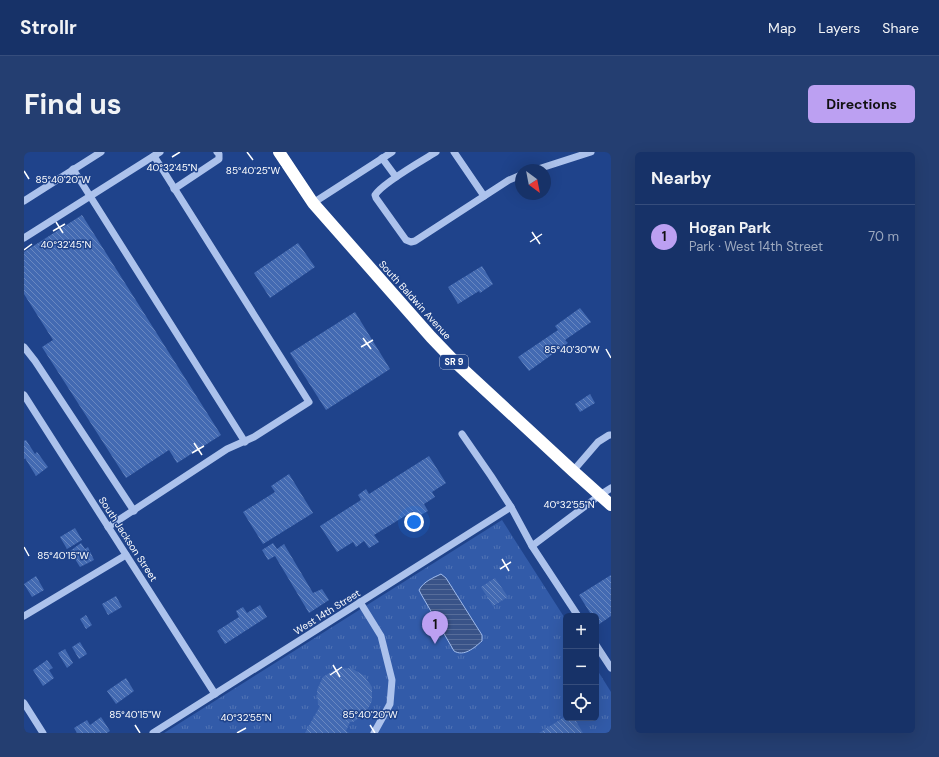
<!DOCTYPE html>
<meta charset="utf-8">
<style>
body{margin:0;font-family:"DM Sans",sans-serif;background:#243e71;color:#f1f3f6}
.controls{position:absolute;right:12px;bottom:12px;display:grid;overflow:hidden;border-radius:6px;box-shadow:0 4px 16px #0002}
.controls button{width:36px;height:36px;display:grid;place-items:center;padding:0;border:0;border-bottom:1px solid #364d7c;background:#173268;color:#f1f3f6;font:20px sans-serif}
.compass{position:absolute;left:491px;top:12px;width:36px;height:36px;border-radius:50%;background:#173268;box-shadow:0 4px 16px #0002;rotate:148deg}
.you{position:absolute;left:390px;top:370px;width:14px;height:14px;margin:-10px;border:3px solid #fff;border-radius:50%;background:#1a73e8;box-shadow:0 0 0 6px #1a73e833}
.badge{display:grid;place-items:center;width:26px;height:26px;border-radius:50%;background:#bca0f2;color:#111;font-size:13px;font-weight:700}
.pin{position:absolute;translate:-50% -33px;filter:drop-shadow(0 1px 2px #0008)}
.pin::after{content:'';position:absolute;top:21px;width:14px;height:12px;background:inherit;clip-path:polygon(0 0,100% 0,50% 100%)}
.list{margin:0;padding:0;list-style:none}
h2{display:flex;justify-content:space-between;align-items:center;height:52px;margin:0;padding:0 16px;font-size:17px}
h2 small{font-size:13px;font-weight:400;color:#9eaac0}
.list li{display:grid;grid-template-columns:26px 1fr auto;gap:12px;align-items:center;box-sizing:border-box;height:64px;padding:0 16px;border-top:1px solid #364d7c}
.list b{display:block;font-size:15px;white-space:nowrap}
.list p{margin:0;font-size:13px;white-space:nowrap;color:#9eaac0}
.list em{font-size:13px;font-style:normal;color:#9eaac0}
.icon{flex:none;width:22px;height:22px;fill:none;stroke:currentColor;stroke-width:2;stroke-linecap:round;stroke-linejoin:round}
.map{position:relative;flex:none;width:587px;height:581px;overflow:hidden;border-radius:6px}
header{display:flex;align-items:center;gap:24px;box-sizing:border-box;height:56px;padding:0 20px;background:#173268;border-bottom:1px solid #364d7c}
header strong{font-size:19px}
nav{display:flex;gap:22px;margin-inline-start:auto;font-size:14px}
.intro{display:flex;align-items:center;justify-content:space-between;box-sizing:border-box;height:96px;padding:0 24px}
h1{margin:0;font-size:28px}
.button{padding:10px 18px;border-radius:6px;background:#bca0f2;color:#111;font-size:14px;font-weight:700}
main{display:flex;gap:24px;padding:0 24px}
aside{flex:1;background:#173268;border-radius:6px;box-shadow:0 4px 16px #0002}
.map>svg:first-child{display:block}
</style>
<header>
<strong>Strollr</strong>
<nav><a>Map</a><a>Layers</a><a>Share</a></nav>
</header>
<div class="intro"><h1>Find us</h1><a class="button">Directions</a></div>
<main>
<div class="map">
<svg width="587" height="581" viewBox="0 0 587 581">
<defs>
<pattern id="park-tufts" width="24" height="20" patternUnits="userSpaceOnUse"><rect width="24" height="20" fill="#325ba9"/><path d="M3 7l-1-3M5 7V3M7 7l1-3M15 17l-1-3M17 17v-4M19 17l1-3" fill="none" stroke="#5174b6"/></pattern>
<pattern id="water-rules" width="6" height="5" patternUnits="userSpaceOnUse"><rect width="6" height="5" fill="#395388"/><path d="M0 2.5h6" fill="none" stroke="#576d9a"/></pattern>
<pattern id="building-back-hatch" width="6" height="6" patternUnits="userSpaceOnUse"><rect width="6" height="6" fill="#436ab2"/><path d="M-1 5l2 2M0 0l6 6M5-1l2 2" fill="none" stroke="#6988c1"/></pattern>
</defs>
<rect width="100%" height="100%" fill="#1f438b"/>
<path fill="url(#park-tufts)" d="M 478,368 L 542,468 L 542,566 L 572,566 L 572,516 L 587,540 L 587,581 L 140,581 Z"/>
<path fill="url(#water-rules)" stroke="#9fbbed" d="M 417,422 L 422,426 L 458,483 L 458,489 C 450,496 440,505 430,499 L 397,442 L 395,438 C 400,429 409,426 417,422 Z"/>
<g fill="url(#building-back-hatch)">
<path d="M 58,63 L 197,283 L 153,311 L 145,298 L 102,326 L 18,195 L 29,188 L 0,142 L 0,100 Z"/>
<path d="M 274,91 L 291,115 L 246,146 L 230,121 Z"/>
<path d="M 458,114 L 469,132 L 456,141 L 455,139 L 434,152 L 424,135 Z"/>
<path d="M 556,156 L 567,170 L 541,188 L 544,191 L 505,219 L 494,205 L 534,178 L 531,174 Z"/>
<path d="M 331,160 L 366,217 L 302,258 L 266,201 Z"/>
<path d="M 566,242 L 571,251 L 556,260 L 551,252 Z"/>
<path d="M 2,288 L 11,302 L 13,300 L 24,315 L 12,324 L 1,306 L 0,307 L 0,289 Z"/>
<path d="M 405,304 L 422,331 L 408,340 L 411,345 L 400,352 L 404,359 L 393,365 L 389,359 L 350,383 L 355,390 L 345,396 L 340,389 L 332,395 L 329,390 L 313,400 L 296,374 L 337,348 L 334,343 L 342,337 L 345,342 Z"/>
<path d="M 265,322 L 289,361 L 239,392 L 219,360 L 251,340 L 247,334 Z"/>
<path d="M 51,376 L 58,388 L 43,397 L 36,385 Z"/>
<path d="M 57,391 L 61,397 L 64,395 L 70,408 L 56,415 L 46,399 Z"/>
<path d="M 249,391 L 253,397 L 260,392 L 289,441 L 298,437 L 305,448 L 285,461 L 251,404 L 244,408 L 238,398 Z"/>
<path d="M 587,423 L 587,464 L 574,473 L 572,470 L 572,464 L 568,464 L 555,443 Z"/>
<path d="M 12,424 L 20,438 L 8,445 L 0,432 Z"/>
<path d="M 471,426 L 484,445 L 469,454 L 457,435 Z"/>
<path d="M 92,444 L 98,455 L 84,463 L 78,452 Z"/>
<path d="M 236,453 L 243,465 L 201,492 L 193,479 L 215,465 L 212,459 L 219,455 L 223,461 Z"/>
<path d="M 62,463 L 68,473 L 62,477 L 56,467 Z"/>
<path d="M 56,490 L 63,502 L 55,507 L 48,495 Z"/>
<path d="M 41,497 L 49,511 L 43,516 L 34,501 Z"/>
<path d="M 23,508 L 29,516 L 25,518 L 30,526 L 19,534 L 9,518 Z"/>
<path d="M 327,516 L 339,523 L 348,535 L 348,549 L 341,562 L 329,570 L 326,570 L 322,579 L 325,581 L 281,581 L 296,554 L 294,552 L 293,538 L 299,525 L 312,517 Z"/>
<path d="M 102,526 L 110,539 L 92,552 L 83,539 Z"/>
<path d="M 542,564 L 542,566 L 550,566 L 559,581 L 515,581 Z"/>
<path d="M 77,565 L 86,579 L 83,581 L 53,581 L 50,576 L 63,568 L 66,573 Z"/>
</g>
<g fill="none" stroke-linecap="round" stroke-linejoin="round">
<g stroke="#acc2ec" stroke-width="7">
<path d="M 412,0 C 399,8 358,31 351,43 L 352,46 L 382,88 L 387,90 L 391,89 L 485,28 L 497,23"/>
<path d="M 430,0 L 460,44"/>
<path d="M 358,6 L 372,25"/>
<path d="M 49,17 L 221,290"/>
<path d="M 511,18 L 567,0"/>
<path d="M 150,37 L 195,7 L 195,2 L 193,0"/>
<path d="M 0,49 L 77,0"/>
<path d="M 289,51 L 368,0"/>
<path d="M 0,86 L 136,0"/>
<path d="M 0,195 L 11,209 L 110,359"/>
<path d="M 0,243 L 191,542"/>
<path d="M 438,282 L 467,324 L 487,355 L 508,394 L 554,464"/>
<path d="M 549,319 L 574,290 L 585,283 L 587,283"/>
<path d="M 84,375 L 203,297 L 230,285 L 285,250 L 130,4"/>
<path d="M 508,394 L 576,343 L 587,336"/>
<path d="M 336,450 L 357,484 L 368,528 L 366,552 L 350,581"/>
<path d="M 0,464 L 102,403"/>
<path d="M 572,493 L 587,516"/>
<path d="M 0,551 L 19,581"/>
<path d="M 129,581 L 487,355"/>
</g>
<path stroke="#fff" stroke-width="12" d="M 255,0 L 289,51 L 407,185 L 430,209 L 549,319 L 587,353"/>
</g>
<path fill="none" stroke="#fff" stroke-width="1.5" d="M 223,0 L 229,8M 148,5 L 156,0M 0,19 L 5,27M 32,70 L 39,81M 29,79 L 41,72M 508,80 L 516,92M 506,90 L 518,82M 0,98 L 8,92M 339,186 L 347,197M 337,195 L 349,188M 582,197 L 587,206M 170,291 L 178,303M 168,301 L 180,294M 579,353 L 587,347M 0,395 L 5,404M 478,407 L 485,419M 476,417 L 487,410M 309,513 L 316,525M 306,523 L 318,515M 111,573 L 116,581M 346,573 L 351,581M 213,581 L 222,576"/>
<g text-anchor="middle" dominant-baseline="central" stroke-width="3" stroke-linejoin="round" paint-order="stroke">
<rect fill="#1f438b" stroke="#bcc7dc" stroke-width="1" x="416" y="203" width="28" height="14" rx="3"/>
<g font-size="9" font-weight="bold" fill="#fff">
<text x="430" y="210">SR 9</text>
</g>
<g font-size="10" fill="#fff" stroke="#1f438b">
<text transform="translate(391 148) rotate(48)">South Baldwin Avenue</text>
<text transform="translate(104 387) rotate(57)">South Jackson Street</text>
<text transform="translate(303 460) rotate(-32)">West 14th Street</text>
</g>
</g>
<g font-size="10" text-anchor="middle" fill="#fff" stroke="#1f438b" stroke-width="3" stroke-linejoin="round" paint-order="stroke">
<text x="148" y="19">40°32'45"N</text>
<text x="229" y="22">85°40'25"W</text>
<text x="39" y="31">85°40'20"W</text>
<text x="42" y="96">40°32'45"N</text>
<text x="548" y="201">85°40'30"W</text>
<text x="545" y="356">40°32'55"N</text>
<text x="39" y="407">85°40'15"W</text>
<text x="111" y="566">85°40'15"W</text>
<text x="346" y="566">85°40'20"W</text>
<text x="222" y="569">40°32'55"N</text>
</g>
</svg>
<div class="controls">
<button>+</button>
<button>−</button>
<button><svg class="icon" aria-label="locate" viewBox="0 0 24 24"><circle cx="12" cy="12" r="6"/><path d="M12 2v4M12 18v4M2 12h4M18 12h4"/></svg></button>
</div>
<svg class="compass" viewBox="-18 -18 36 36"><path d="M0-13l5 13h-10z" fill="#e53935"/><path d="M0 13l5-13h-10z" fill="#9eaac0"/></svg>
<div class="you"></div>
<div class="pin badge" style="left:411px;top:492px">1</div>
</div>
<aside>
<h2>Nearby<small></small></h2>
<ul class="list">
<li><span class="badge">1</span><div><b>Hogan Park</b><p>Park · West 14th Street</p></div><em>70 m</em></li>
</ul>
</aside>
</main>
